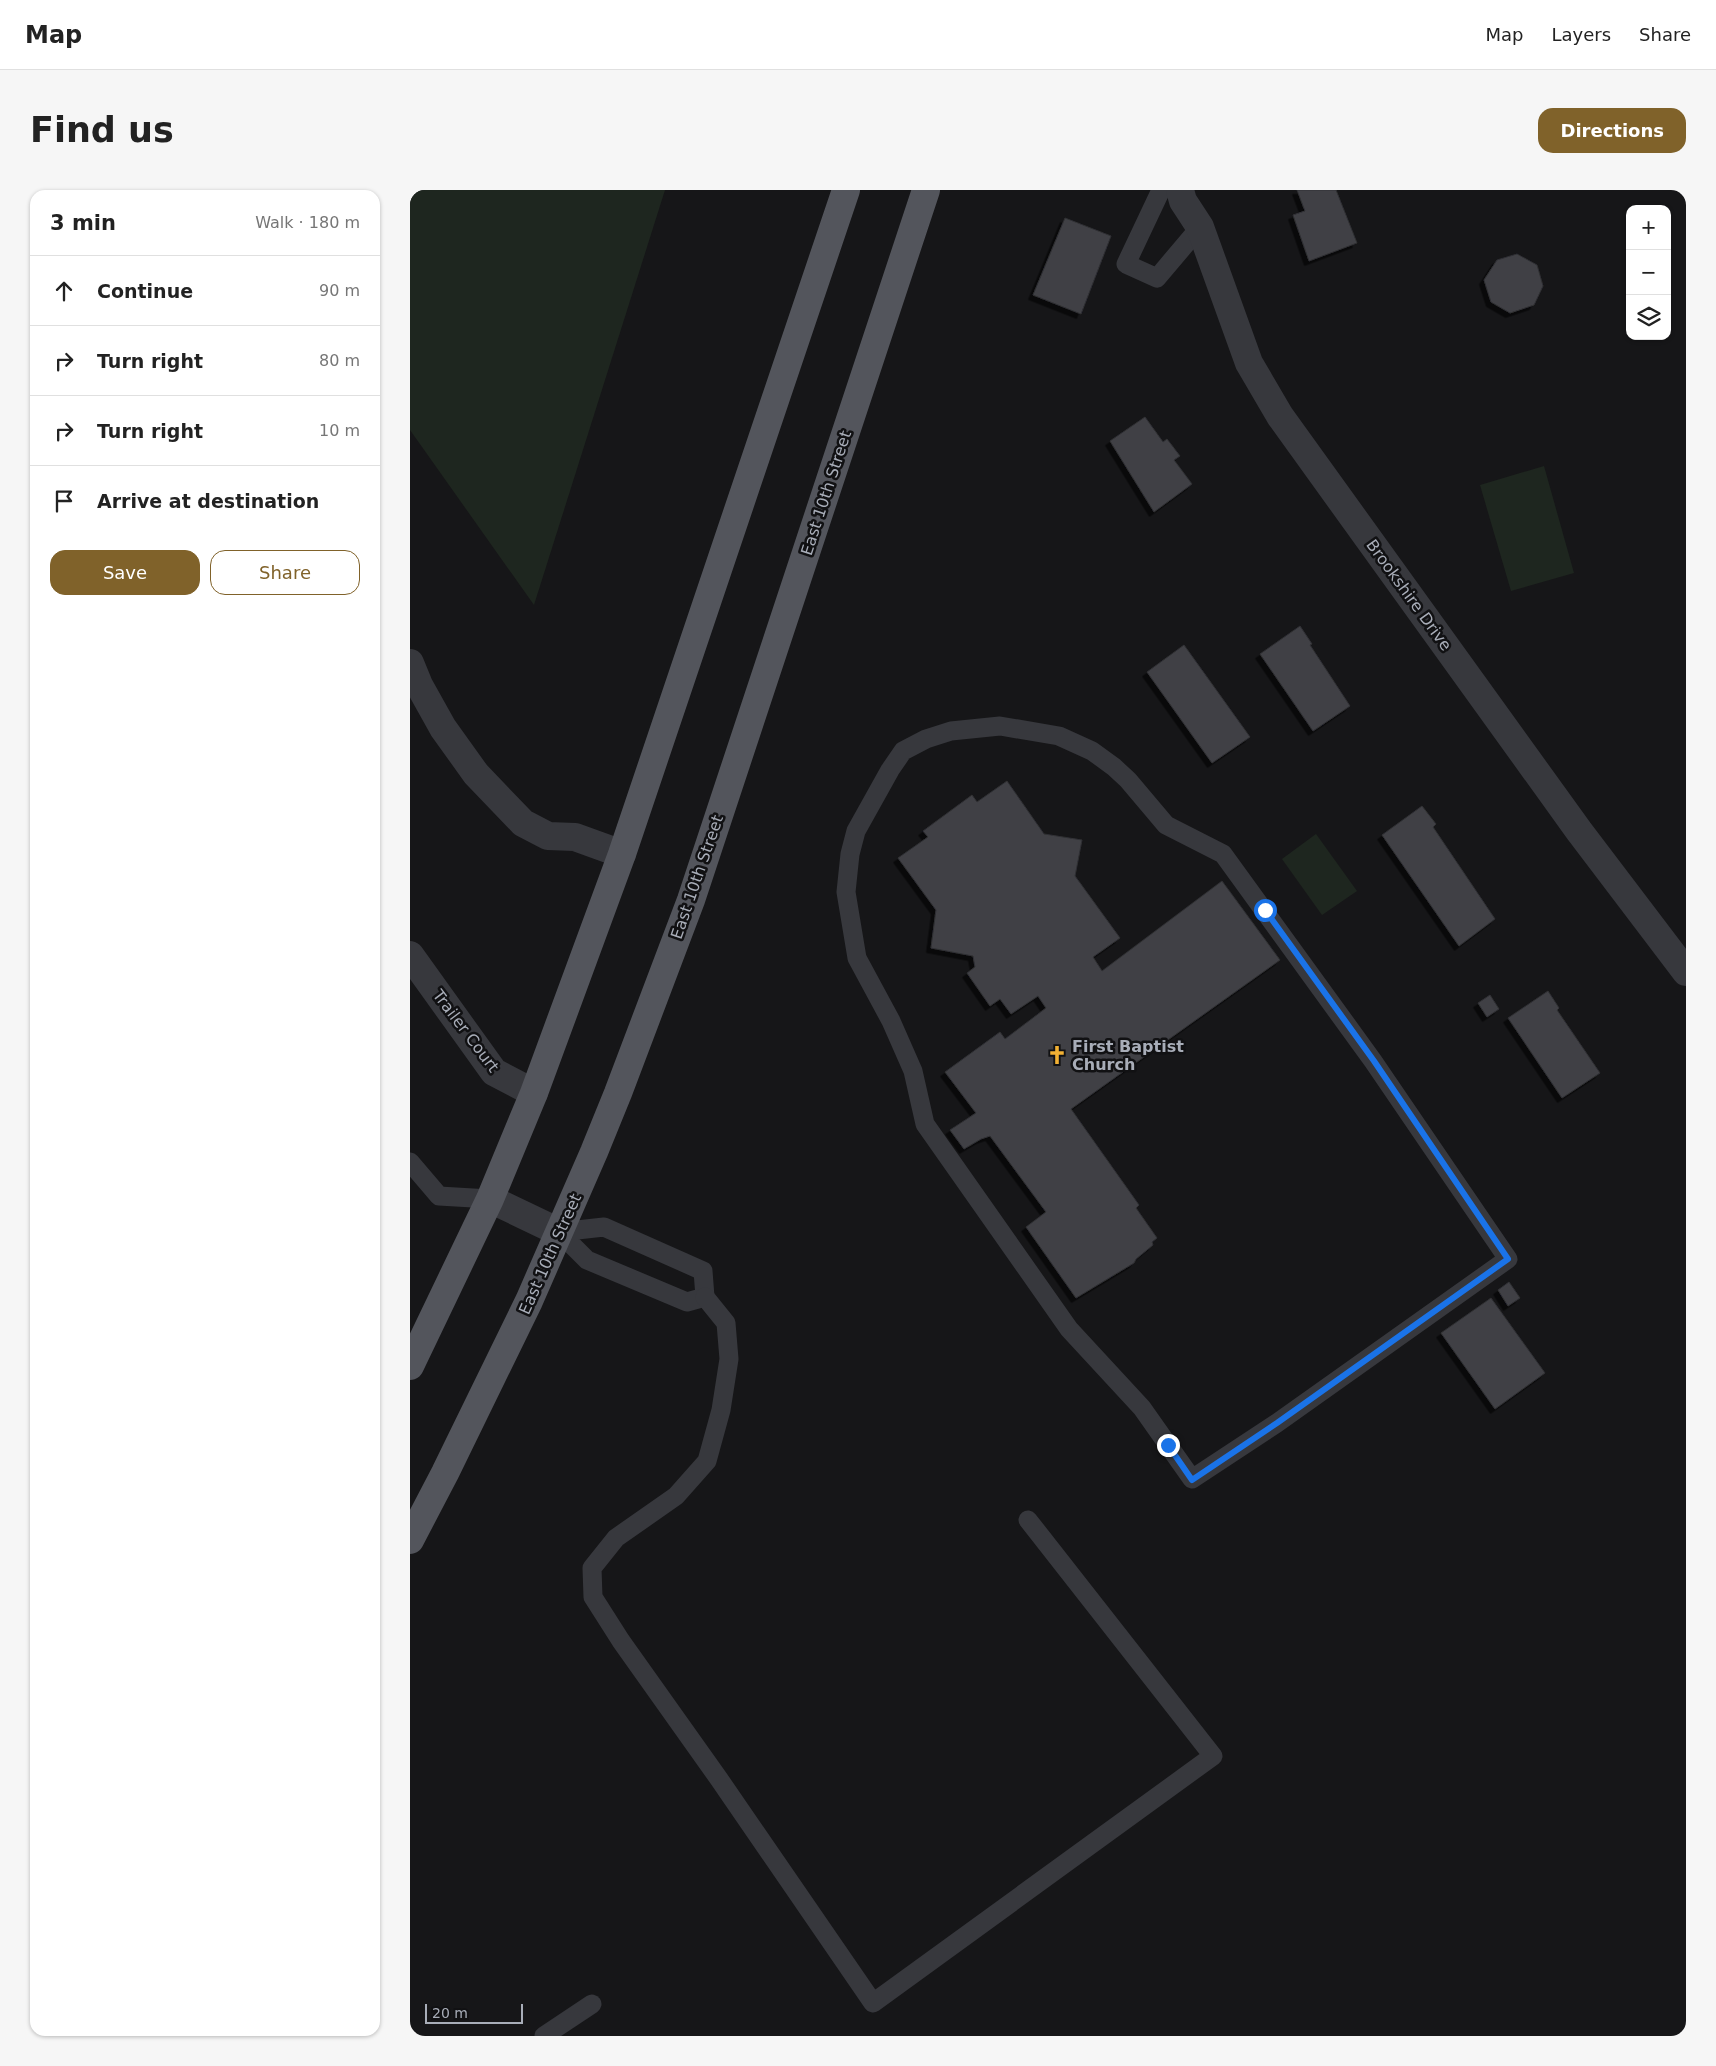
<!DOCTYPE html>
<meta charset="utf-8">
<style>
body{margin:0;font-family:"DejaVu Sans",sans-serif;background:#f6f6f6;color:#222}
.controls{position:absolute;right:15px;top:15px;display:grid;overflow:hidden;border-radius:10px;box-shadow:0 1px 4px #0004}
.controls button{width:45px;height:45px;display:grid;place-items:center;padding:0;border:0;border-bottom:1px solid #e0e0e0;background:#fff;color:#222;font:25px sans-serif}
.scale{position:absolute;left:15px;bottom:12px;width:98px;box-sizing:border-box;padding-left:5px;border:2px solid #a8adb8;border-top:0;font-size:14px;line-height:18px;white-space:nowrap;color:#a8adb8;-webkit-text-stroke:4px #111113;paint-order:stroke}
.stop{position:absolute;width:15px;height:15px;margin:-11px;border:4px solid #1a73e8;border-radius:50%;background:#fff}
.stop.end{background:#1a73e8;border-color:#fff;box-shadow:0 1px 5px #0008}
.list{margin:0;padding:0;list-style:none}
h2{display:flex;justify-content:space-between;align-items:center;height:65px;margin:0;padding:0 20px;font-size:21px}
h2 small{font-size:16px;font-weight:400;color:#767676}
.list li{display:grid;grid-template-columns:32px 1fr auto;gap:15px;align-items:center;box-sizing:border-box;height:70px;padding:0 20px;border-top:1px solid #e0e0e0}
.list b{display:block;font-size:19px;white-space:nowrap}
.list em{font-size:16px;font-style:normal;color:#767676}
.actions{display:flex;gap:10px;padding:15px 20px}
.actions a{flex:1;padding:11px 0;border:1px solid #80622a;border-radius:15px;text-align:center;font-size:18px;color:#80622a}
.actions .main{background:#80622a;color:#fff}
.icon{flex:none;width:28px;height:28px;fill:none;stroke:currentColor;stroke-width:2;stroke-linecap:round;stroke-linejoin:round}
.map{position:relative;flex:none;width:1276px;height:1846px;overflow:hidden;border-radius:15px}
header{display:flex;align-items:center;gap:30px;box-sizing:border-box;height:70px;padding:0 25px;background:#fff;border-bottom:1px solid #e0e0e0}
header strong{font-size:24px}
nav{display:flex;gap:28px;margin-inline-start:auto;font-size:18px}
.intro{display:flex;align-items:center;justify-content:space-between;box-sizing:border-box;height:120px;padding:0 30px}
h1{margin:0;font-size:35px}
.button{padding:12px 22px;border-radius:15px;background:#80622a;color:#fff;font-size:18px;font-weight:700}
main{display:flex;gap:30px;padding:0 30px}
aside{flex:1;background:#fff;border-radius:15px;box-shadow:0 1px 4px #0004}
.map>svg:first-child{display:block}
</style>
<header>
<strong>Map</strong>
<nav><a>Map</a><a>Layers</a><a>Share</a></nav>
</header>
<div class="intro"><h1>Find us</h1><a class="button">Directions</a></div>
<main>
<aside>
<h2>3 min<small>Walk · 180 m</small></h2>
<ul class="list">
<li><svg class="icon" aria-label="ahead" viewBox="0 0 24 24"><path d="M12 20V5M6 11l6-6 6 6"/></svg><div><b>Continue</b></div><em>90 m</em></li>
<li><svg class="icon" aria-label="right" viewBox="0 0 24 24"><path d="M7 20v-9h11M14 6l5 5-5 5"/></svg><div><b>Turn right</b></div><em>80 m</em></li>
<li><svg class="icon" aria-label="right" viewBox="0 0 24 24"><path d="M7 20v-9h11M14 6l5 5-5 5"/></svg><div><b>Turn right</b></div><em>10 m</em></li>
<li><svg class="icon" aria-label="arrive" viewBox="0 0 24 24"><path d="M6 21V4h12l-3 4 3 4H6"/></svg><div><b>Arrive at destination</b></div></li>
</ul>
<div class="actions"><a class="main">Save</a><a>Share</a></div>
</aside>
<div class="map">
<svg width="1276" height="1846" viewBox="0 0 1276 1846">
<defs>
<filter id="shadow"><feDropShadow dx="-4.5" dy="4.5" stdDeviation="0" flood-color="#0009"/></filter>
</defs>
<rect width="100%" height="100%" fill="#161618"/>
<g fill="#1e261f">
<path d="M 0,0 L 255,0 L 124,415 L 0,240 Z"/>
<path d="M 1134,276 L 1164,383 L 1101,401 L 1070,295 Z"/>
<path d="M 906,644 L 947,701 L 912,725 L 872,669 Z"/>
</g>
<g fill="#404145" stroke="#303034" filter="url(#shadow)">
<path d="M 887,0 L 926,0 L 947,53 L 899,71 L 883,25 L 895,21 Z"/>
<path d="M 655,28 L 701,46 L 671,124 L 623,105 Z"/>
<path d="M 1107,64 L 1127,75 L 1133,96 L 1124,115 L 1100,123 L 1081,112 L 1074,90 L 1087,70 Z"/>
<path d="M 735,227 L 753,252 L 757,249 L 770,266 L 764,270 L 782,294 L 744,322 L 700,251 Z"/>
<path d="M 890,436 L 902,454 L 900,455 L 940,516 L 903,541 L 850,464 Z"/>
<path d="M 774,455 L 840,547 L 802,573 L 737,482 Z"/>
<path d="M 597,591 L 634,644 L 672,650 L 665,686 L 710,748 L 683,767 L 692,781 L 812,691 L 870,770 L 661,919 L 729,1015 L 726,1018 L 747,1048 L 742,1052 L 743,1055 L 726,1069 L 724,1073 L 666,1108 L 616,1037 L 636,1022 L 580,946 L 571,949 L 554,959 L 540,940 L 566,923 L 535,882 L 590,842 L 595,849 L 636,818 L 628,806 L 601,824 L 590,809 L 580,816 L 557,783 L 565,777 L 563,766 L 521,758 L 526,720 L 488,668 L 518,647 L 513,641 L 562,605 L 567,612 Z"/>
<path d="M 1012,616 L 1026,634 L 1023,637 L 1085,729 L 1049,756 L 972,645 Z"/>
<path d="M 1138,801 L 1149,818 L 1147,820 L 1190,883 L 1152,908 L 1098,828 Z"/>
<path d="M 1080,805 L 1089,819 L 1077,827 L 1068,813 Z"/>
<path d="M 1099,1092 L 1110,1108 L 1098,1116 L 1088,1100 Z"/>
<path d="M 1081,1108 L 1135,1183 L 1085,1219 L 1031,1143 Z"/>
</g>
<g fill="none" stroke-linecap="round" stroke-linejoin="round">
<g stroke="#37383d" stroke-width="19">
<path d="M 751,0 L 716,74 L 747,88 L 790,37"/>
<path d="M 590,536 L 649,546 L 682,561 L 704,577 L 718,590 L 756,635 L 813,664 L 963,871 L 1098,1069 L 867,1233 L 782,1289 L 732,1218 L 659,1139 L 515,934 L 503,881 L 481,831 L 447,768 L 436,702 L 440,664 L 446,641 L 480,580 L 493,561 L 516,549 L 541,541 Z"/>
<path d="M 0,972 L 29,1006 L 80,1009"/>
<path d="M 194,1037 L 293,1081 L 295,1107 L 277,1112 L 177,1070 L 149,1042 Z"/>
<path d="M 295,1107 L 316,1133 L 319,1169 L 311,1220 L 297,1271 L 266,1306 L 206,1348 L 182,1378 L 183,1407 L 211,1451 L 309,1589 L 463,1813 L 803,1566 L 618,1330"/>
<path d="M 134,1846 L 182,1814"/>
</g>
<g stroke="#37383d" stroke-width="28">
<path d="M 770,0 L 773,11 L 790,37 L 839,173 L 870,226 L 1169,641 L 1276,782"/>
<path d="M 0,473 L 9,495 L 33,538 L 66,584 L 113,633 L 138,646 L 165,647 L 212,664"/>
<path d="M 0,765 L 84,882 L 124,903"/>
<path d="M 80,1009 L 149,1042"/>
</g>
<g stroke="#53555c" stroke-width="28">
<path d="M 0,1176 L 80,1009 L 124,903 L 212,664 L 436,0"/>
<path d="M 0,1350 L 35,1283 L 119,1111 L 184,962 L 208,903 L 281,710 L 516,0"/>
</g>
</g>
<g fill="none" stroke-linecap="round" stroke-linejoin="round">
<path stroke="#1a73e8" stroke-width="6" d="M 758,1255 L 782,1290 L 867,1233 L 1098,1069 L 964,871 L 855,720"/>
</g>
<defs>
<g id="church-bare" transform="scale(1.5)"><path d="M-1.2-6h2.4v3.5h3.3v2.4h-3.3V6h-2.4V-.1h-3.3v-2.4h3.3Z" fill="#f2b134" stroke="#111113" stroke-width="2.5" paint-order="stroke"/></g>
</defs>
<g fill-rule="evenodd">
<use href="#church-bare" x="647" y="865"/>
</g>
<g text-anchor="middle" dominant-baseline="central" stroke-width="5" stroke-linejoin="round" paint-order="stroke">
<g font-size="16" fill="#a8adb8" stroke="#111113">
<text transform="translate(416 303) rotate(-72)">East 10th Street</text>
<text transform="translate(999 405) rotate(54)">Brookshire Drive</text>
<text transform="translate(287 687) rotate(-71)">East 10th Street</text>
<text transform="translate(56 841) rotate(53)">Trailer Court</text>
<text transform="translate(140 1064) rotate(-66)">East 10th Street</text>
</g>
<g font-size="16" font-weight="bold" fill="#a8adb8" stroke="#111113" text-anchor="start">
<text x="662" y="856">First Baptist<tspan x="662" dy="18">Church</tspan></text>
</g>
</g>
</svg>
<div class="controls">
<button>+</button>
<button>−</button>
<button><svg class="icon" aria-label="layers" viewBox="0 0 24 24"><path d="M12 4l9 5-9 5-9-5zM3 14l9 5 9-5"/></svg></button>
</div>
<div class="scale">20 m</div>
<div class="stop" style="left:855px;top:720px"></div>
<div class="stop end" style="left:758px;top:1255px"></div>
</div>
</main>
